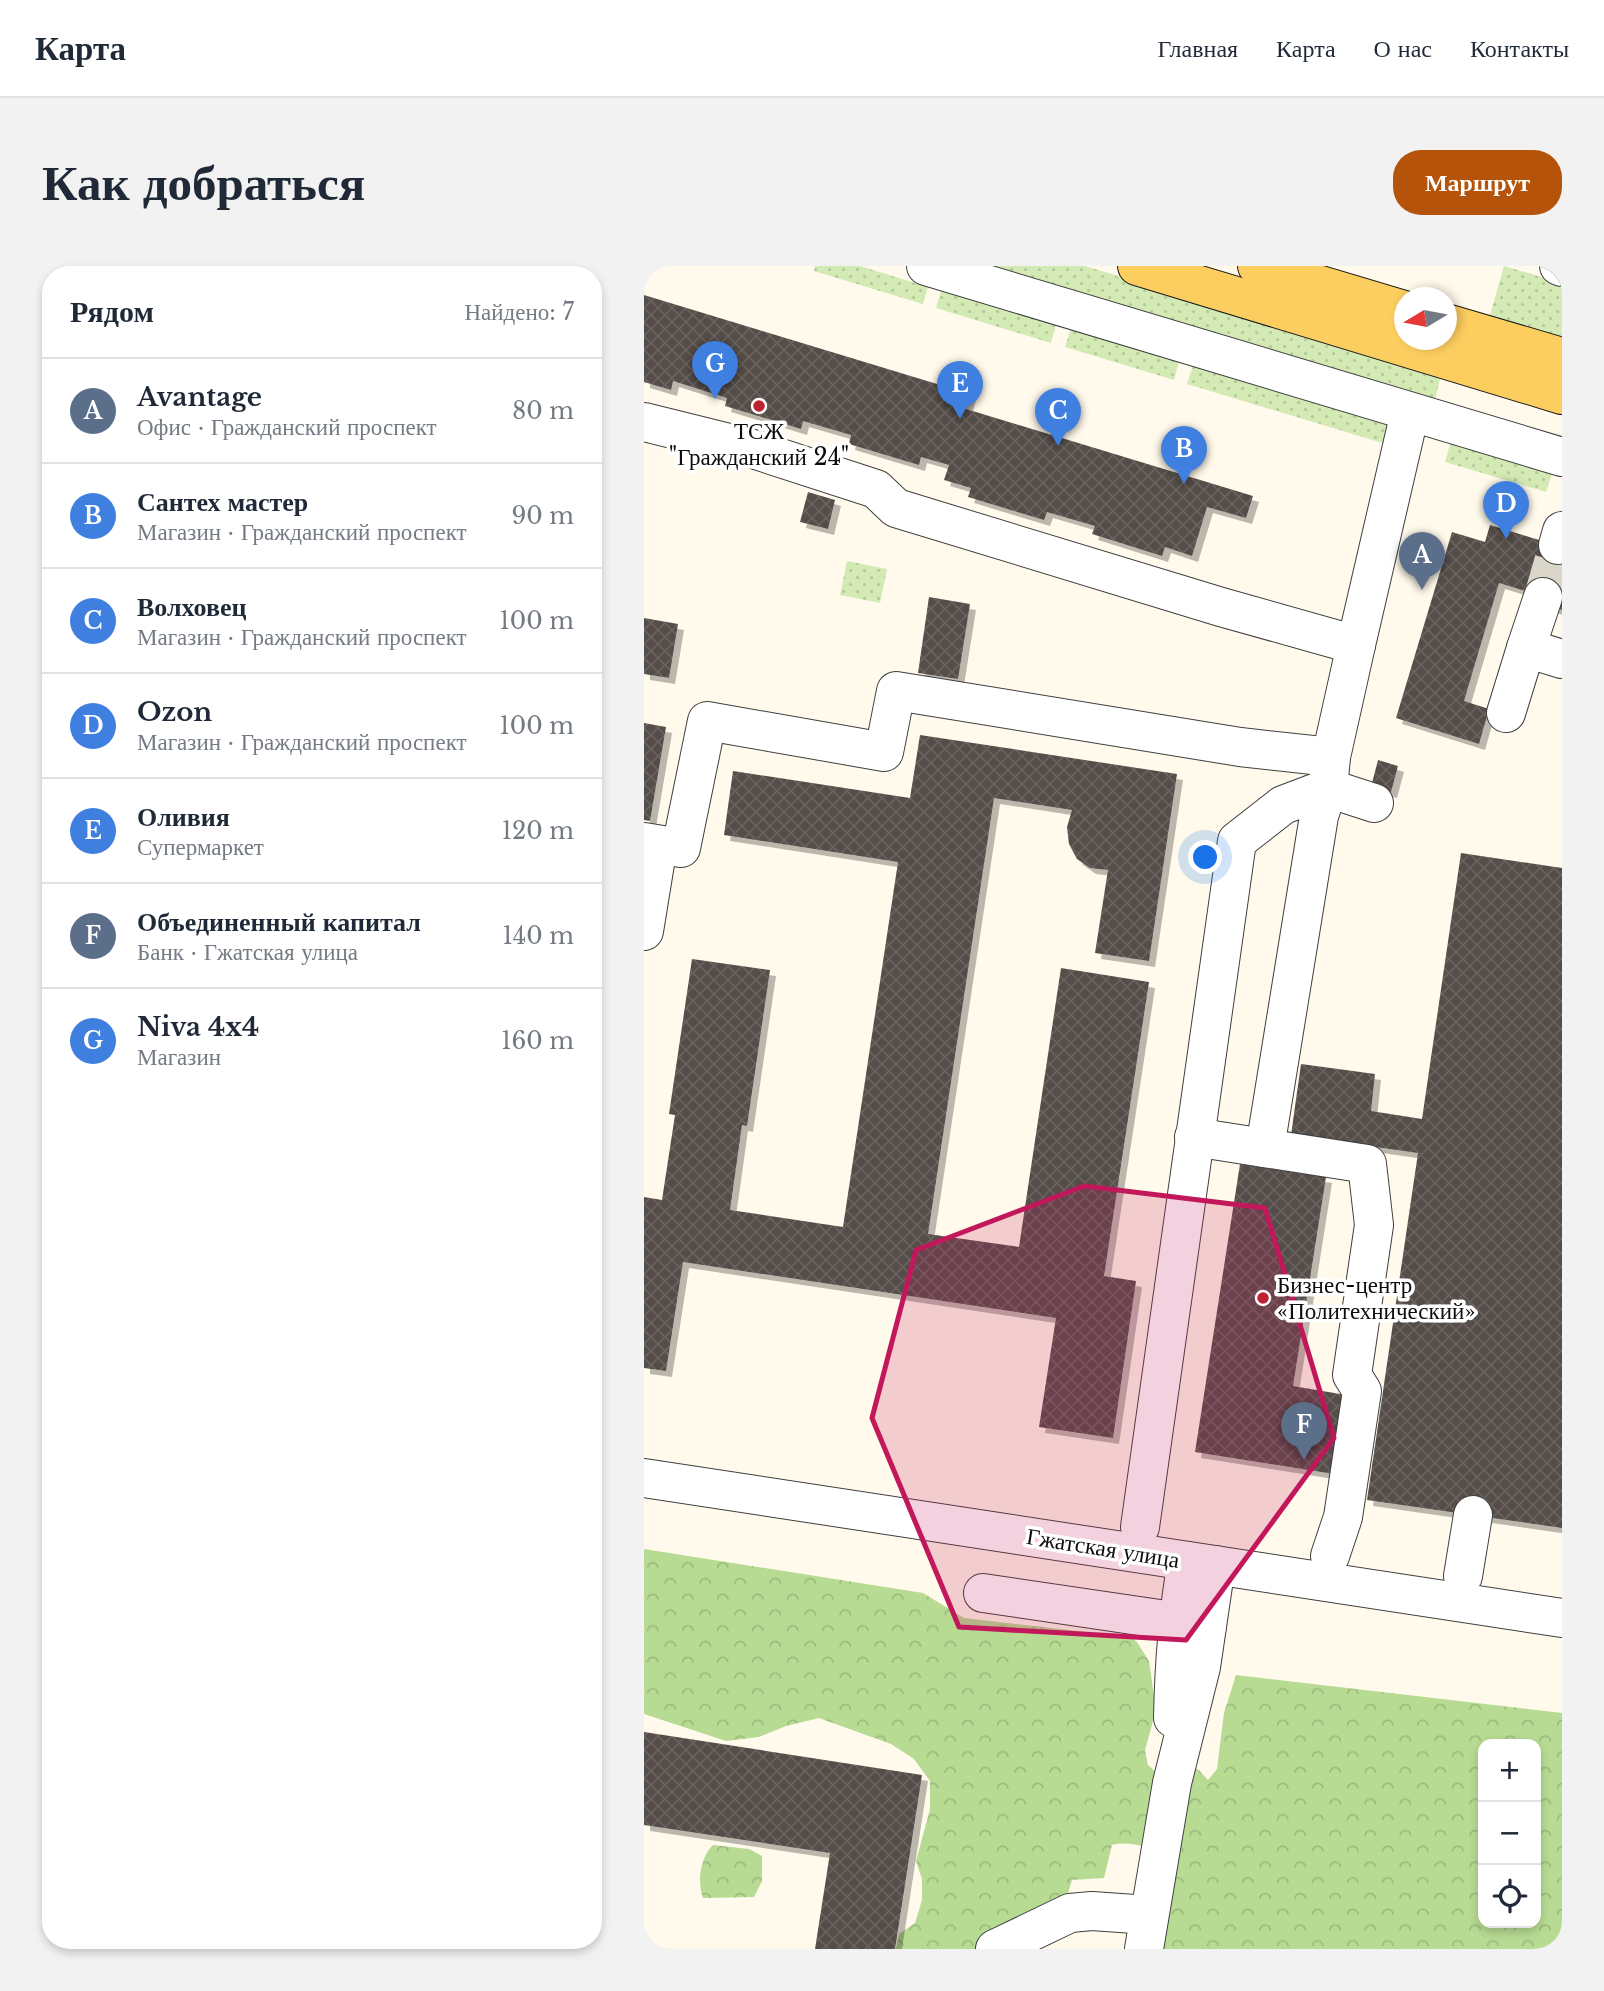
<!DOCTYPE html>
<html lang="ru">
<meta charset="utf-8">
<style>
body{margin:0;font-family:"Libre Baskerville",serif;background:#f2f2f3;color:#1f2937}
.controls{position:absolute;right:21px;bottom:21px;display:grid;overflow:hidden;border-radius:14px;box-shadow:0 4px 10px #0003}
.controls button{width:63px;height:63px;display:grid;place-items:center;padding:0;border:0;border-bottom:2px solid #e0e1e3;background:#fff;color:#1f2937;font:35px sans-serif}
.compass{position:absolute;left:750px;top:21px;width:63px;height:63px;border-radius:50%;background:#fff;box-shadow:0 4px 10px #0003;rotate:260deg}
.you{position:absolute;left:562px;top:592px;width:24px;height:24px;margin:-18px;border:5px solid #fff;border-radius:50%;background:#1a73e8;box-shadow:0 0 0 10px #1a73e833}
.badge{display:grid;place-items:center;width:46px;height:46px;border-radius:50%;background:#b45309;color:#fff;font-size:23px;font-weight:700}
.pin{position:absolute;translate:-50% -58px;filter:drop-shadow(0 2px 4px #0008)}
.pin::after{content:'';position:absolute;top:37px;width:24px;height:21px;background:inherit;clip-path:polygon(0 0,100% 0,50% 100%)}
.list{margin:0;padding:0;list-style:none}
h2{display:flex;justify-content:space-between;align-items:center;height:91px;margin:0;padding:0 28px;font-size:30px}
h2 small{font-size:23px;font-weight:400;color:#747a83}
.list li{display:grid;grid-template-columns:46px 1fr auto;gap:21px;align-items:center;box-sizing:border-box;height:105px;padding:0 28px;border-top:2px solid #e0e1e3}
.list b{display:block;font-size:26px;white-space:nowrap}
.list p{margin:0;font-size:23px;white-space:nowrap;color:#747a83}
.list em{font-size:23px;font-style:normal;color:#747a83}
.icon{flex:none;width:38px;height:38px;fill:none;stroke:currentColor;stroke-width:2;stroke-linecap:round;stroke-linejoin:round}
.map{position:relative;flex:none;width:918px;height:1683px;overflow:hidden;border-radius:28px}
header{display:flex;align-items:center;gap:42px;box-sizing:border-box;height:98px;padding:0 35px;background:#fff;border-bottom:2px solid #e0e1e3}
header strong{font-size:33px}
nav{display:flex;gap:38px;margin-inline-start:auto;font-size:24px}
.intro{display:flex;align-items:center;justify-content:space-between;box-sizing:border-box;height:168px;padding:0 42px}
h1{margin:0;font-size:49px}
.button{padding:18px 32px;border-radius:28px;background:#b45309;color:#fff;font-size:24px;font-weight:700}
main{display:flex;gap:42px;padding:0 42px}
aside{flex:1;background:#fff;border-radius:28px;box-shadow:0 4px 10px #0003}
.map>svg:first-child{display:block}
</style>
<header>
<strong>Карта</strong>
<nav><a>Главная</a><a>Карта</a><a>О нас</a><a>Контакты</a></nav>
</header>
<div class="intro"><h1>Как добраться</h1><a class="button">Маршрут</a></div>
<main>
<aside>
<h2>Рядом<small>Найдено: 7</small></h2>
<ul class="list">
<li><span class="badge" style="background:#5c6f8a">A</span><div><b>Avantage</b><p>Офис · Гражданский проспект</p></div><em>80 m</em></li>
<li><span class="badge" style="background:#3f7fe0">B</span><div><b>Сантех мастер</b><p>Магазин · Гражданский проспект</p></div><em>90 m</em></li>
<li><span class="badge" style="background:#3f7fe0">C</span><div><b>Волховец</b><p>Магазин · Гражданский проспект</p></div><em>100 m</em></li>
<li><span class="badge" style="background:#3f7fe0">D</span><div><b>Ozon</b><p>Магазин · Гражданский проспект</p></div><em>100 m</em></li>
<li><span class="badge" style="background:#3f7fe0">E</span><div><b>Оливия</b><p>Супермаркет</p></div><em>120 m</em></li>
<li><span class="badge" style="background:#5c6f8a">F</span><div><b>Объединенный капитал</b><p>Банк · Гжатская улица</p></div><em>140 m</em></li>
<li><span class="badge" style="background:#3f7fe0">G</span><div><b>Niva 4x4</b><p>Магазин</p></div><em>160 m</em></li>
</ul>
</aside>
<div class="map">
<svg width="918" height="1683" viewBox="0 0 918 1683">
<defs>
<pattern id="grass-dots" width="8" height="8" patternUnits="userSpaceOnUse" patternTransform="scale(1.75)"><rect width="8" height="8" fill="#d3eab5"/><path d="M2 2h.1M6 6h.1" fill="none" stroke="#b4c89a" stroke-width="1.8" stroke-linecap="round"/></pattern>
<pattern id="forest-crowns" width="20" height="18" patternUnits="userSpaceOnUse" patternTransform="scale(1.75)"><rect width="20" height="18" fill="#b7db93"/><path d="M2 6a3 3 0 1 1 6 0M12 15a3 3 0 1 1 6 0" fill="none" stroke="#9cbb7e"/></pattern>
<pattern id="building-cross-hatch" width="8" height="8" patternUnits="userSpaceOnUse" patternTransform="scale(1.75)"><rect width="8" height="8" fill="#554d48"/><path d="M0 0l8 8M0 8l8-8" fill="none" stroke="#68625e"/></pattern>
<filter id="shadow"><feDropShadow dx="6" dy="6" stdDeviation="0" flood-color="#0004"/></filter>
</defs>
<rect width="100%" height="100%" fill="#fffaeb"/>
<g fill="url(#grass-dots)">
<path d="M 171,0 L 216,0 L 284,21 L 279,38 L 170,5 Z"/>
<path d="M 342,0 L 441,0 L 797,108 L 791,135 Z"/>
<path d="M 860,0 L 918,17 L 918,75 L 845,53 Z"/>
<path d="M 297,25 L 412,59 L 407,77 L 292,42 Z"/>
<path d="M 427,63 L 535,96 L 530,114 L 421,81 Z"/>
<path d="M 549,100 L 747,160 L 742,178 L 543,118 Z"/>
<path d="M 806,178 L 908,208 L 902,226 L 801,196 Z"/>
<path d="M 203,295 L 243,303 L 236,337 L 196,329 Z"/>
</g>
<g fill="url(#forest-crowns)" fill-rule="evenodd">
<path d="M 0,1283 L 279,1327 L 320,1352 L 461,1368 L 483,1368 L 493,1376 L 505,1395 L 512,1444 L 501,1484 L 504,1499 L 515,1509 L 542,1498 L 555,1504 L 564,1514 L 573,1503 L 580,1447 L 592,1409 L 918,1447 L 918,1683 L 514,1683 L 522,1587 C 504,1582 486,1574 468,1579 L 460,1612 L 428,1614 L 421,1637 L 358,1665 L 331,1683 L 252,1683 L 255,1668 L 271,1657 L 278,1634 L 278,1613 L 272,1595 L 286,1543 L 286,1515 L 270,1493 L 247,1478 L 175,1452 L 142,1460 L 115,1471 L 82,1475 L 0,1448 ZM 839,1478 L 892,1478 L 892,1657 L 839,1657 Z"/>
<path d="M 69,1579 L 105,1583 L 118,1590 L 118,1615 L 110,1631 L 59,1632 C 53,1615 56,1592 69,1579 Z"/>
</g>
<g fill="url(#building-cross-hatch)" filter="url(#shadow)">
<path d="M 0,29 L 326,128 L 322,143 L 609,230 L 602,252 L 563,241 L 548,290 L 521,281 L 518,290 L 448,268 L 451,260 L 403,246 L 400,254 L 324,231 L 327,222 L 300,214 L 305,199 L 277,191 L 275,199 L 205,178 L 207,169 L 159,155 L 157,163 L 81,140 L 83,132 L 29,115 L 27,124 L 0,116 Z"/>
<path d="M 164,226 L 191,234 L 184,263 L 156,256 Z"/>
<path d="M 846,259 L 918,281 L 918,344 L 906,341 L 908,333 L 855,317 L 820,435 L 845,443 L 835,478 L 752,452 L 808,266 L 841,276 Z"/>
<path d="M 285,331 L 326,338 L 314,413 L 274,407 Z"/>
<path d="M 0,352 L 34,358 L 25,412 L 0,408 Z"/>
<path d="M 0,457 L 22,461 L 6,555 L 0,554 Z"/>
<path d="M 276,469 L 533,508 L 505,695 L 451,687 L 464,604 L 446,602 L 433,593 L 425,578 L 423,561 L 428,544 L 350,532 L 284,968 L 375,981 L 417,702 L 505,716 L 460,1010 L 492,1015 L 469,1172 L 395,1161 L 412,1052 L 39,996 L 22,1105 L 0,1102 L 0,931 L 18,934 L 31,849 L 25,848 L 48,693 L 126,704 L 103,860 L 98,859 L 86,944 L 199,961 L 254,596 L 80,569 L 89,505 L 266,532 Z"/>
<path d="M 734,494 L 754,500 L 747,526 L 727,521 Z"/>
<path d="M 817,587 L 918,602 L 918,1262 L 723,1234 L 774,887 L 647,869 L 657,798 L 731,808 L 727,845 L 778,853 Z"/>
<path d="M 596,898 L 682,911 L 649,1120 L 702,1129 L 690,1208 L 551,1186 Z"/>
<path d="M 0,1466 L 278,1509 L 251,1683 L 171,1683 L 186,1587 L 0,1559 Z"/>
</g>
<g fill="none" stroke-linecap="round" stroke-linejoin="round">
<path stroke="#dbd6ca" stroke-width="38" stroke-dasharray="38 19" stroke-linecap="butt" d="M 899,331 L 914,279"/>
<g stroke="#3f3f3f" stroke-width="40">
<g id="minor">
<path d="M 282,0 L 918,191"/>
<path d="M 915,0 L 918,1"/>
<path d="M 0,156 L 109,183 L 232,223 L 252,242 L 577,341 L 712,379 L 766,146"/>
<path d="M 914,279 L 918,265"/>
<path d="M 882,382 L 899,331"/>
<path d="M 862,447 L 882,382 L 918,393"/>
<path d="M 0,576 L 37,582 L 63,455 L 240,486 L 252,425 L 596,481 L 687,491"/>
<path d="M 0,665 L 14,579"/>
<path d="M 550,871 L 723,898 L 730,959 L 708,1109 L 718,1125 L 699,1251 L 686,1290"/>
<path d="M 621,882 L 675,550 L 684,522 L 687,491 L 712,379"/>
<path d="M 0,1212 L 918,1352"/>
<path d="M 496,1261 L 593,575 L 639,539 L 684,522 L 730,537"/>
<path d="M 819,1310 L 829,1249"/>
<path d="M 339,1327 L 563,1360"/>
<path d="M 529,1452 C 530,1399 534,1347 543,1295"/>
<path d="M 351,1683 L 426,1647 L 448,1645 L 505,1649"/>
<path d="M 500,1683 L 528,1517 L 557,1401 L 572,1299"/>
</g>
</g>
<g stroke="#1d1d1d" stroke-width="40">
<g id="major">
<path d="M 493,0 L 918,129"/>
<path d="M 613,0 L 760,44"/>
<path d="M 802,57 L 918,91"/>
</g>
</g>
<use href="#minor" stroke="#fff" stroke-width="38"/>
<use href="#major" stroke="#fcce5f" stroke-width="38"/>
</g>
<path fill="#c2185b" fill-opacity="0.2" stroke="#c2185b" stroke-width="5" stroke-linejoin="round" d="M 440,920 L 621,942 L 690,1172 L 542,1374 L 315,1361 L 228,1152 L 272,984 Z"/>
<g fill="#bf2131" stroke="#fff" stroke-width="2.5">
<circle cx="115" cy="140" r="7"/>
<circle cx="619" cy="1032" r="7"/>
</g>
<g text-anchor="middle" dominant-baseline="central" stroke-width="7" stroke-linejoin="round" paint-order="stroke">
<g font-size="23" fill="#0c0c0c" stroke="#fff">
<text x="115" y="165">ТСЖ<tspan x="115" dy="26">"Гражданский 24"</tspan></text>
<text x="633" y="1019" text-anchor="start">Бизнес-центр<tspan x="633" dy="26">«Политехнический»</tspan></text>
</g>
<g font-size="23" fill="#0c0c0c" stroke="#fff">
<text transform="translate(459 1282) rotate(9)">Гжатская улица</text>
</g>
</g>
</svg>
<div class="controls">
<button>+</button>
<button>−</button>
<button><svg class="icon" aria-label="locate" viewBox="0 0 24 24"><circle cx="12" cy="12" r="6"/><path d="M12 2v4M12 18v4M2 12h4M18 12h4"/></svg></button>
</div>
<svg class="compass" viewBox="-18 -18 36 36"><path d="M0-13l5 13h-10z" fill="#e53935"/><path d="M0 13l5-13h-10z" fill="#747a83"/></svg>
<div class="you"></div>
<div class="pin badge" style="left:778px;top:324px;background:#5c6f8a">A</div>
<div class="pin badge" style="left:540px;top:218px;background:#3f7fe0">B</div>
<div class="pin badge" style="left:414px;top:180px;background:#3f7fe0">C</div>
<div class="pin badge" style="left:862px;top:273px;background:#3f7fe0">D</div>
<div class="pin badge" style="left:316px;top:153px;background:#3f7fe0">E</div>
<div class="pin badge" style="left:660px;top:1194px;background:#5c6f8a">F</div>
<div class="pin badge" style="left:71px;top:133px;background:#3f7fe0">G</div>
</div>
</main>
